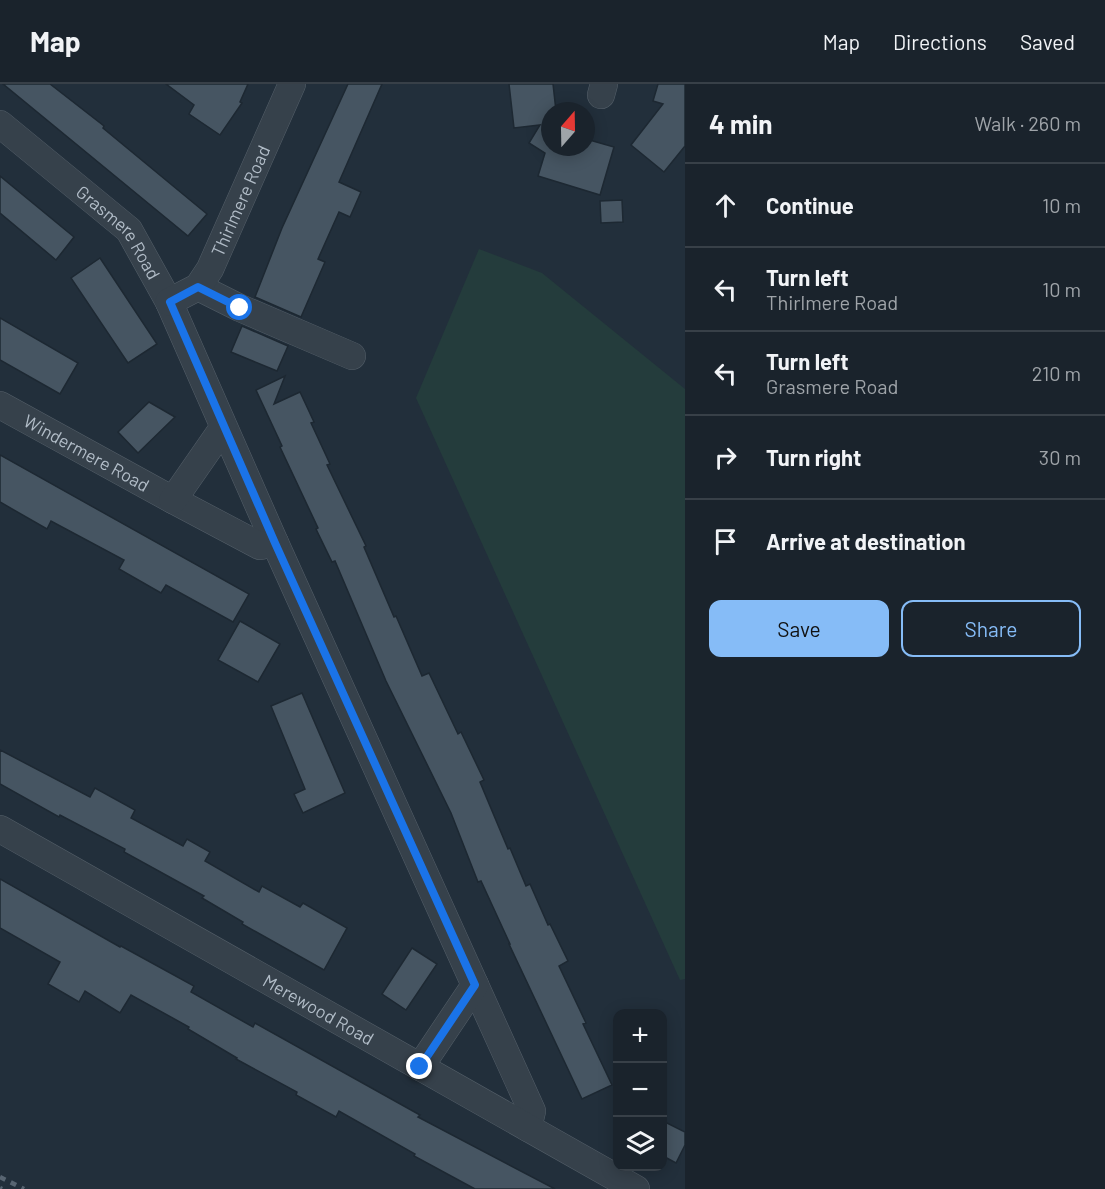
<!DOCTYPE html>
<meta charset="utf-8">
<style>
body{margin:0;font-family:Barlow,sans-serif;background:#232b34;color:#f1f3f6}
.controls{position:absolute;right:18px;bottom:18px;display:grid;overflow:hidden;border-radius:12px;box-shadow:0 3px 15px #0003}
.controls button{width:54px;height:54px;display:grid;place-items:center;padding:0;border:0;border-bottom:2px solid #384048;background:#1a232c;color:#f1f3f6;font:30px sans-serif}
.compass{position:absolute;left:541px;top:18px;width:54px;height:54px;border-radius:50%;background:#1a232c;box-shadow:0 3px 15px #0003;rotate:20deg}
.stop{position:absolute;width:18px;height:18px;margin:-14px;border:4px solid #1a73e8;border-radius:50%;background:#fff}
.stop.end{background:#1a73e8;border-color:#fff;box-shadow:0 2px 6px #0008}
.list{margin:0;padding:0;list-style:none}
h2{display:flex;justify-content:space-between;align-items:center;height:78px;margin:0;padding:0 24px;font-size:26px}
h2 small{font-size:20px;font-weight:400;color:#9fa4a9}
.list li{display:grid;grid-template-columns:39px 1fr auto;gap:18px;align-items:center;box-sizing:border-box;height:84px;padding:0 24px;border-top:2px solid #384048}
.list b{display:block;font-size:22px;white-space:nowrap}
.list p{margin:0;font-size:20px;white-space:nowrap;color:#9fa4a9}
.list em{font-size:20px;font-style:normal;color:#9fa4a9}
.actions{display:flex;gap:12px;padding:18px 24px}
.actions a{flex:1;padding:14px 0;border:2px solid #86bcf7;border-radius:12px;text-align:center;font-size:21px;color:#86bcf7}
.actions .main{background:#86bcf7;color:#111}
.icon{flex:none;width:33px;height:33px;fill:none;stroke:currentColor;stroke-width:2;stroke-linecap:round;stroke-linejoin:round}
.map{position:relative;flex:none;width:685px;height:1105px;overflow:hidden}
header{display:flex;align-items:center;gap:36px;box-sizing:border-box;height:84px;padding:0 30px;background:#1a232c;border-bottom:2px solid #384048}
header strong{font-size:28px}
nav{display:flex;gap:33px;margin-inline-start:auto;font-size:21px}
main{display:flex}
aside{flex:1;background:#1a232c}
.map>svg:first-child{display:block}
</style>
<header>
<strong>Map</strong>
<nav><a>Map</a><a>Directions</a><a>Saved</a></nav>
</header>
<main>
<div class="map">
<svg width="685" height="1105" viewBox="0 0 685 1105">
<rect width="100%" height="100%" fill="#222f3b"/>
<path fill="#243c3c" d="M 479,165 L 542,189 L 685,305 L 685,895 L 680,896 L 416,314 Z"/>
<g fill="#465562" stroke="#1d2832" stroke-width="1.5">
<path d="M 3,0 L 50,0 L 104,42 L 103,44 L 207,130 L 188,152 Z"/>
<path d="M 166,0 L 248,0 L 240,18 L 242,19 L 220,51 L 189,30 L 194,21 Z"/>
<path d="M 348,0 L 382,0 L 339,98 L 361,108 L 350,133 L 339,128 L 318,175 L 325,178 L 301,233 L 255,213 L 282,144 Z"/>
<path d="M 509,0 L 553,0 L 556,27 L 550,27 L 550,63 L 586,63 L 586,55 L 614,63 L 600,111 L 538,92 L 545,69 L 529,59 L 540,41 L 514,44 Z"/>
<path d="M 658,0 L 685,0 L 685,62 L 664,88 L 631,61 L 663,20 L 653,17 Z"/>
<path d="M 0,92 L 74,153 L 56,176 L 0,129 Z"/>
<path d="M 622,116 L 623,138 L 601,139 L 600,117 Z"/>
<path d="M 100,174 L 157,260 L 128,279 L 71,194 Z"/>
<path d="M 0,234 L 78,279 L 60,310 L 0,276 Z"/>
<path d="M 242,242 L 288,262 L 277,287 L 231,268 Z"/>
<path d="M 285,292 L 274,320 L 300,308 L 314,338 L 311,339 L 330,380 L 327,381 L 366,462 L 364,463 L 394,533 L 396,532 L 422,592 L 429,589 L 458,650 L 461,648 L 484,696 L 480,698 L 508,765 L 510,764 L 526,802 L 530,800 L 548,841 L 550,840 L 568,877 L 559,882 L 586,939 L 583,940 L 612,1001 L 582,1015 L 509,860 L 510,860 L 481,797 L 478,798 L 451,729 L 386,597 L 335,477 L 332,478 L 316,445 L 318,444 L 280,363 L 282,362 L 256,306 Z"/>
<path d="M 149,318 L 175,333 L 138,369 L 118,348 Z"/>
<path d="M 0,371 L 249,510 L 233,538 L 166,501 L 161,509 L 119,485 L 124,476 L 51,437 L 47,445 L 0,418 Z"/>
<path d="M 240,537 L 280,560 L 258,598 L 218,576 Z"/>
<path d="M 302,609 L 345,709 L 303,729 L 294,710 L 305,705 L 271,622 Z"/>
<path d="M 0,666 L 90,713 L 95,704 L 135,726 L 131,734 L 183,762 L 187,755 L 210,768 L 205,777 L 259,808 L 262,802 L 300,823 L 303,819 L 347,844 L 324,886 L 242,840 L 243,838 L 202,814 L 204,812 L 124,768 L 125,765 L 60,731 L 59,733 L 0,700 Z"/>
<path d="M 0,795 L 120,863 L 121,862 L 194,902 L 191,908 L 253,943 L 255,939 L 420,1031 L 418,1033 L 555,1105 L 475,1105 L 414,1072 L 415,1070 L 339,1027 L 336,1033 L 296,1011 L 297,1008 L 236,975 L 237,974 L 188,945 L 189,943 L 131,911 L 120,929 L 85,907 L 79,918 L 48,900 L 60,878 L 0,844 Z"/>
<path d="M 412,864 L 437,880 L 406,926 L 382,910 Z"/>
<path d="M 663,1037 L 685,1048 L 685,1061 L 676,1079 L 663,1072 Z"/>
</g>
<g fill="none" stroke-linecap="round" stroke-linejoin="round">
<g stroke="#545f69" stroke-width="28">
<g id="minor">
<path d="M 601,11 L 604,0"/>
<path id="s1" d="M 0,40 L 129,146 L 169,218 L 275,459 L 532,1027 L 528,1044"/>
<path d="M 198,203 L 240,224 L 352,272"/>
<path id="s2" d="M 169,218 L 198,203 L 210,185 L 292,0"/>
<path id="s3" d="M 0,321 L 173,416 L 260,462 L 275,459"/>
<path d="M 173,416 L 223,344"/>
<path id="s4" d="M 0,745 L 636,1105"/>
<path d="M 420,983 L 475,901"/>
</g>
</g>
<use href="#minor" stroke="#36414b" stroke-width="27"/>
<g stroke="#586572" stroke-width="4.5" stroke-dasharray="6 6" stroke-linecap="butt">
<path d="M 0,1093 L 24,1105"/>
<path d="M 0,1104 L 2,1105"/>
</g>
</g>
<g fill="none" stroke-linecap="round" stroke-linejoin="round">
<path stroke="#1a73e8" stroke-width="8" d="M 240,224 L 198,203 L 170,218 L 275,459 L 475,901 L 420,983"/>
</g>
<g text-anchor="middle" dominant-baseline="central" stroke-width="5" stroke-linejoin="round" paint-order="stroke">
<g font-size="18" fill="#b1bcc7" stroke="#1b2630">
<text stroke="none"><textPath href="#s2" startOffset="129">Thirlmere Road</textPath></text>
<text stroke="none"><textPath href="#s1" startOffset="162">Grasmere Road</textPath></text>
<text stroke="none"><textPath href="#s3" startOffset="99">Windermere Road</textPath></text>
<text stroke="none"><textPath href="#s4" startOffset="366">Merewood Road</textPath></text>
</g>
</g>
</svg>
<div class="controls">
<button>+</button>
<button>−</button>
<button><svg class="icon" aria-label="layers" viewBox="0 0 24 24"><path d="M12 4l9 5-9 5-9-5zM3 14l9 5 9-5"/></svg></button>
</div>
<svg class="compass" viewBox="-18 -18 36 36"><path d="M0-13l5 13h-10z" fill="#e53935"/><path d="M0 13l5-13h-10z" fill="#9fa4a9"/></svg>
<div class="stop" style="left:240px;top:224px"></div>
<div class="stop end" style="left:420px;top:983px"></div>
</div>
<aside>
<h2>4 min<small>Walk · 260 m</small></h2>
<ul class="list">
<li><svg class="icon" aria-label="ahead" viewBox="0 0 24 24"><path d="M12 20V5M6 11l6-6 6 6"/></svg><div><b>Continue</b></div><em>10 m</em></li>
<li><svg class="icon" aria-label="left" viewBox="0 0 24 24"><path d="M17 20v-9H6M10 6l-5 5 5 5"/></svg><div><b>Turn left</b><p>Thirlmere Road</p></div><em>10 m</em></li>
<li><svg class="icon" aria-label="left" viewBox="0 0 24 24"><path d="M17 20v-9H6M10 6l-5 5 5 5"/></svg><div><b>Turn left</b><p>Grasmere Road</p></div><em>210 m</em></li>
<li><svg class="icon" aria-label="right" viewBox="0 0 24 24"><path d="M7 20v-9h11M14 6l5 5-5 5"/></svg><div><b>Turn right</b></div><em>30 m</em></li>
<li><svg class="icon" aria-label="arrive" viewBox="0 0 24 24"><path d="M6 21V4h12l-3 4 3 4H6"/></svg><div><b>Arrive at destination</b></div></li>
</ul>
<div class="actions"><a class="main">Save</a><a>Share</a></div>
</aside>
</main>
